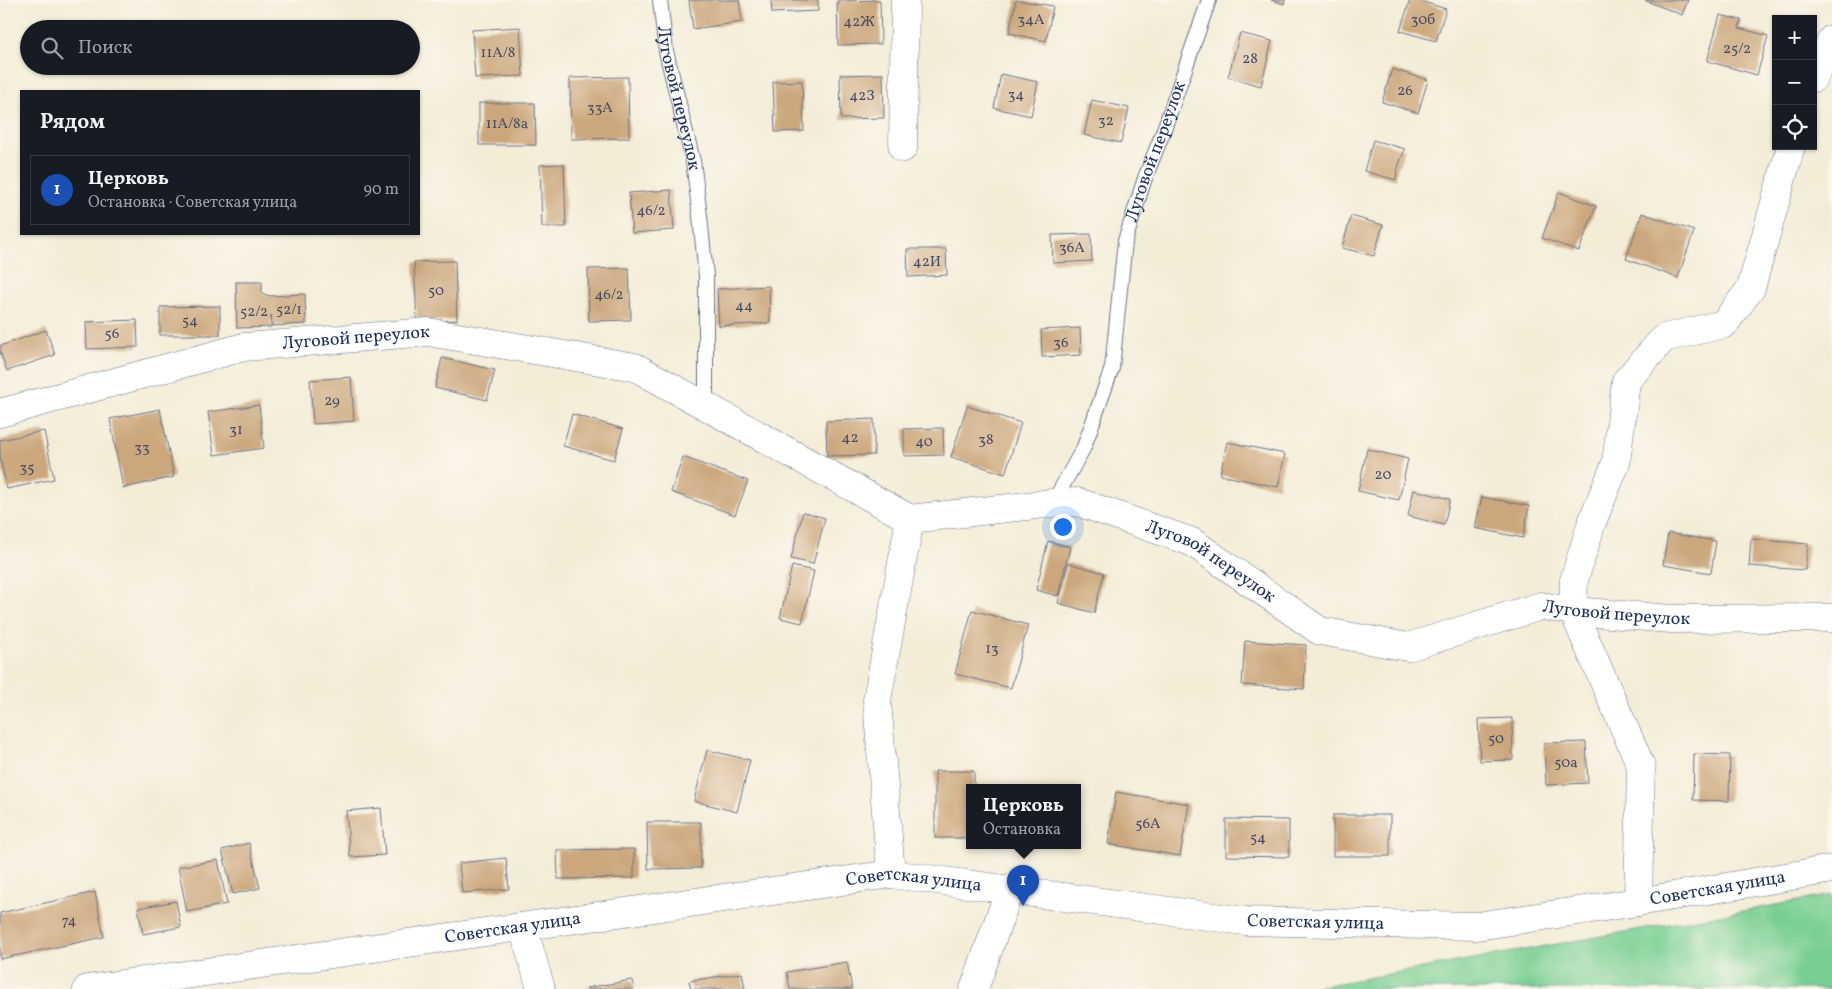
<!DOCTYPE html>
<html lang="ru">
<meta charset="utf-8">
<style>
body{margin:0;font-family:Vollkorn,serif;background:#242831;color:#f1f3f6}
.controls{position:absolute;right:15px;top:15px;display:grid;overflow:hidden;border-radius:0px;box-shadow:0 1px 4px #0004}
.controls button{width:45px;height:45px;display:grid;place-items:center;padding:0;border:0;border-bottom:1px solid #363941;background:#171b24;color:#f1f3f6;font:25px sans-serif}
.you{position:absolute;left:1062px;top:526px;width:18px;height:18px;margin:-12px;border:4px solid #fff;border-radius:50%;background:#1a73e8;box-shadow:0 0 0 8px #1a73e833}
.badge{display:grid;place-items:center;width:32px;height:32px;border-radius:50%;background:#8c9099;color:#fff;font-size:16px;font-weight:700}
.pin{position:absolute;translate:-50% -41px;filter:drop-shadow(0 1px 2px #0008)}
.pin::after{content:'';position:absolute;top:26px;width:18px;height:15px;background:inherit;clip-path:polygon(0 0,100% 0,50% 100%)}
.popup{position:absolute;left:966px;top:784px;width:115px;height:65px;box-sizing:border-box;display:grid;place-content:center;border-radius:0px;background:#171b24;filter:drop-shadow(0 1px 4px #0005);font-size:16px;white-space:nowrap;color:#9ea1a6}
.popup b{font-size:19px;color:#f1f3f6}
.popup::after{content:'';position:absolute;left:50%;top:100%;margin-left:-10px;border:10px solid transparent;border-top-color:#171b24}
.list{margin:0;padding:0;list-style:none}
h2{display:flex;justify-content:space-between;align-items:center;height:65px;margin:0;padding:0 20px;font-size:21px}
h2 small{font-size:16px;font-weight:400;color:#9ea1a6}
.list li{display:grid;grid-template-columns:32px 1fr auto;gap:15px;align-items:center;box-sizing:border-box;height:70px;margin:0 10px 10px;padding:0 10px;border:1px solid #363941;border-radius:0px}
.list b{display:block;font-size:19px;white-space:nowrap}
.list p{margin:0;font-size:16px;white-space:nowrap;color:#9ea1a6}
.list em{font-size:16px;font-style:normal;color:#9ea1a6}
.icon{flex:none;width:28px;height:28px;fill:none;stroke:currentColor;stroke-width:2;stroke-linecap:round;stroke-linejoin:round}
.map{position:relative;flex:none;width:1832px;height:989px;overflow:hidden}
.search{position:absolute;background:#171b24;box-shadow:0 1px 4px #0004;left:20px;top:20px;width:400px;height:55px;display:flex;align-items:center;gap:12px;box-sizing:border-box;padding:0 18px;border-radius:28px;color:#9ea1a6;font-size:19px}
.panel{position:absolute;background:#171b24;box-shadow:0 1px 4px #0004;left:20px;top:90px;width:400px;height:145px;border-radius:0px}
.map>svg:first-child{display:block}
</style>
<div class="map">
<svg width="1832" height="989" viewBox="0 0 1832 989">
<rect width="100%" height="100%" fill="#fbf7ec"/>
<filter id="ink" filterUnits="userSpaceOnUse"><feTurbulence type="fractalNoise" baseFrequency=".02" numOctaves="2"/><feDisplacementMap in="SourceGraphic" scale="10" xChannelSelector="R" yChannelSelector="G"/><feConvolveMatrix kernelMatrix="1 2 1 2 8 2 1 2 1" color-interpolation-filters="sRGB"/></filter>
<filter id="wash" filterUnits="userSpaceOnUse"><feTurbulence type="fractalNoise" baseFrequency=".0096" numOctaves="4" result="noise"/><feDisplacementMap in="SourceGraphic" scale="20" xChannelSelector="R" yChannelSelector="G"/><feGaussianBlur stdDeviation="1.12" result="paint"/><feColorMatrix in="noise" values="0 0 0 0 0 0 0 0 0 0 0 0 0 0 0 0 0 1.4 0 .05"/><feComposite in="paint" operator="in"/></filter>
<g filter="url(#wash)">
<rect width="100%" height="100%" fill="#f3edd8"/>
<path fill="#79cf93" stroke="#4a7f78" d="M 1832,895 L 1832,989 L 1305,989 Z"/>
<g id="blocks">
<g fill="#cca77d">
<path d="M 689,0 L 739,0 L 742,22 L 693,29 Z"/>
<path d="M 771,0 L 818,0 L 818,11 L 772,13 Z"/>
<path d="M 880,0 L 881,44 L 838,45 L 837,1 Z"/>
<path d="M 1016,0 L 1053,6 L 1046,41 L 1009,33 Z"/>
<path d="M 1271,0 L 1285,0 L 1284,4 Z"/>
<path d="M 1410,0 L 1417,0 L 1446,9 L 1436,41 L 1400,31 Z"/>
<path d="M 1644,0 L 1688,0 L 1682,15 Z"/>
<path d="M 1720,15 L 1741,20 L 1739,28 L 1768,36 L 1757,75 L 1707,61 Z"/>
<path d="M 520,27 L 523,76 L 475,78 L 472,30 Z"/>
<path d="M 1240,33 L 1272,41 L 1261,86 L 1228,77 Z"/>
<path d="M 1392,69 L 1428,80 L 1418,113 L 1382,102 Z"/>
<path d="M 883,74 L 884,118 L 841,119 L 840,75 Z"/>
<path d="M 1001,74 L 1038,82 L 1031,116 L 994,108 Z"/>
<path d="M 628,77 L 629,138 L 571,139 L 570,78 Z"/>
<path d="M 802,81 L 804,131 L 775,132 L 773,82 Z"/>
<path d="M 1092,100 L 1129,108 L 1121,143 L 1084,135 Z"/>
<path d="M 479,103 L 535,103 L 536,145 L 479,145 Z"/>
<path d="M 1373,140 L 1405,149 L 1397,170 L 1396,180 L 1364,171 Z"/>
<path d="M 564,164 L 566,227 L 542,227 L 540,165 Z"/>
<path d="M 671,190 L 674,230 L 632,233 L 629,193 Z"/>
<path d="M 1559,192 L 1596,206 L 1579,251 L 1542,238 Z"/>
<path d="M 1642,213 L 1694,231 L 1678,278 L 1626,259 Z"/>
<path d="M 1351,216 L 1383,225 L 1374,256 L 1342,248 Z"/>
<path d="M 1091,234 L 1092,261 L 1053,263 L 1052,235 Z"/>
<path d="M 907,249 L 946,249 L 947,275 L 908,277 Z"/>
<path d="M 455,261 L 457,320 L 417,322 L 414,262 Z"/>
<path d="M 629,268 L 631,320 L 589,321 L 588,269 Z"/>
<path d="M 236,282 L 262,282 L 262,294 L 271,296 L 305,294 L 306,324 L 272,326 L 271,315 L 271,327 L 237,328 Z"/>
<path d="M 769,286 L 770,323 L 719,326 L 717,289 Z"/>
<path d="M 220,306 L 220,335 L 160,335 L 160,307 Z"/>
<path d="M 137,320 L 138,347 L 87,349 L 86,322 Z"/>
<path d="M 1080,328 L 1081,355 L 1042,357 L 1041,330 Z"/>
<path d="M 46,330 L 55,355 L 7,371 L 0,352 L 0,346 Z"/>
<path d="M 442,358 L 495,370 L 487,400 L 435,388 Z"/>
<path d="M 351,377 L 354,421 L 313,424 L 310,380 Z"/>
<path d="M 259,405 L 264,448 L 214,455 L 208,412 Z"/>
<path d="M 967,406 L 1021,423 L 1005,474 L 951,457 Z"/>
<path d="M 160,409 L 174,477 L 123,488 L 110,419 Z"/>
<path d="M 572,414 L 623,429 L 614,460 L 563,446 Z"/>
<path d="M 874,419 L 874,455 L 827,456 L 826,421 Z"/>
<path d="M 943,428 L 944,455 L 904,456 L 904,429 Z"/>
<path d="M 44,431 L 54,479 L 7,489 L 0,458 L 0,440 Z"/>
<path d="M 1227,442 L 1285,454 L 1278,487 L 1220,475 Z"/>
<path d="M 1367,449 L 1408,459 L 1399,500 L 1358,491 Z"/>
<path d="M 683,457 L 748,481 L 735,515 L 671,492 Z"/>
<path d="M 1414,490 L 1450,499 L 1444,525 L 1408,516 Z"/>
<path d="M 1482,497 L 1529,506 L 1523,538 L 1475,528 Z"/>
<path d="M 803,512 L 825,518 L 813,564 L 791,559 Z"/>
<path d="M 1668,533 L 1716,541 L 1711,573 L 1663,565 Z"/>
<path d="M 1751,539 L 1808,544 L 1805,570 L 1749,566 Z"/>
<path d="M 1048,541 L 1070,547 L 1058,596 L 1036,590 Z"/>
<path d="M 1068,563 L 1104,573 L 1094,613 L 1058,603 Z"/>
<path d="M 792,566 L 814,571 L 802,623 L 780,618 Z"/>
<path d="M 972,610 L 1028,625 L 1011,688 L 955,674 Z"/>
<path d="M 1245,641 L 1306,645 L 1304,689 L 1242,685 Z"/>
<path d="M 1512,718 L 1513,760 L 1480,761 L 1478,719 Z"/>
<path d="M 1586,742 L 1588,783 L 1546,785 L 1544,743 Z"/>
<path d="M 707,750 L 750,760 L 737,812 L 694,801 Z"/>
<path d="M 1694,754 L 1730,755 L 1729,801 L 1693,800 Z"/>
<path d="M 935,771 L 974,771 L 974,787 L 969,787 L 969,838 L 935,838 Z"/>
<path d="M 1116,792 L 1189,804 L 1180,856 L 1108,844 Z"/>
<path d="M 381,808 L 385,855 L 350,857 L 346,811 Z"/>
<rect x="1333" y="815" width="57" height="41"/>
<path d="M 1226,819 L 1289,820 L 1289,857 L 1226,856 Z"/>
<path d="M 647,822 L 701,822 L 701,868 L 648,869 Z"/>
<path d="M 249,843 L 260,888 L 233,894 L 222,850 Z"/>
<path d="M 634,849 L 634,878 L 558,879 L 557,850 Z"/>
<path d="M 506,858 L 509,889 L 462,893 L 459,863 Z"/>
<path d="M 218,860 L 227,904 L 187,912 L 178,867 Z"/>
<path d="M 95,892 L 104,937 L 0,959 L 0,913 Z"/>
<path d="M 176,901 L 181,927 L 143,934 L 138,908 Z"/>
<path d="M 847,962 L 852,989 L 790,989 L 787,972 Z"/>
<path d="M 742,973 L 745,989 L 691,989 L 689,981 Z"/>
<path d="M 632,980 L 634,989 L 586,989 L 586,988 Z"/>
</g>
</g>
</g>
<g filter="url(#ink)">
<use href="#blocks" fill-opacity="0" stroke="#677289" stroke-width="1"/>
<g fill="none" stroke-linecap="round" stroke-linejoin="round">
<g stroke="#677289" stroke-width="16">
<g id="lane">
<path id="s1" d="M 660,0 L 666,51 L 693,161 L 700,216 L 706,276 L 706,406"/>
<path id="s2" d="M 1053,503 L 1084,447 L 1112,368 L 1125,241 L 1145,178 L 1162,135 L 1209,0"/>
</g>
</g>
<g stroke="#677289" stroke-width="29">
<g id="street">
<path d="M 1813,78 L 1832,39"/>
<path d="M 903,148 L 905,0"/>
<path id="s3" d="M 0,413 L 244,347 L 428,332 L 635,367 L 910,519 L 877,700 L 891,874"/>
<path id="s4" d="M 910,519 L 1053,503 L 1078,502 L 1192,542 L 1320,631 L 1408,647 L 1541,606 L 1573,611 L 1671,619 L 1832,618"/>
<path d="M 1638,902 L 1641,766 L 1573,611 L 1574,580 L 1592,522 L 1616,463 L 1626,381 L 1664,338 L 1724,324 L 1751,288 L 1791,146"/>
<path d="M 523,927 L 541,989"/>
<path id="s5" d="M 87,989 L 891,874 L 1245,921 L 1477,926 L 1638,902 L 1832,869"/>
<path d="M 974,989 L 1010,889"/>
</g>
</g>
<use href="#lane" stroke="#fff" stroke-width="14"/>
<use href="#street" stroke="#fff" stroke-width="28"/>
</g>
</g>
<g text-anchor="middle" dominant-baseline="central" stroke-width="5" stroke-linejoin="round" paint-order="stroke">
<g font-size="15" fill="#474d66">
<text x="1031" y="20">34А</text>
<text x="1423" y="20">30б</text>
<text x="859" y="22">42Ж</text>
<text x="1737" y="49">25/2</text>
<text x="498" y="53">11А/8</text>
<text x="1250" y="59">28</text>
<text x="1405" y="91">26</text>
<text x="1016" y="95">34</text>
<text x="862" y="96">42З</text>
<text x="600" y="108">33А</text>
<text x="1106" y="121">32</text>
<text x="507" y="124">11А/8а</text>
<text x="651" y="211">46/2</text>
<text x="1072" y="248">36А</text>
<text x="927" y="262">42И</text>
<text x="436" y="291">50</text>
<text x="609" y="295">46/2</text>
<text x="744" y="306">44</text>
<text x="289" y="310">52/1</text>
<text x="254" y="312">52/2</text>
<text x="190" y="321">54</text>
<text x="112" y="334">56</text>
<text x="1061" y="343">36</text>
<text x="332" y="401">29</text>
<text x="236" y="430">31</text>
<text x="850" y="438">42</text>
<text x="986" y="440">38</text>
<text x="924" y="442">40</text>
<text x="142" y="448">33</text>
<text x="27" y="468">35</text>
<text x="1383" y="475">20</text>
<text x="992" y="649">13</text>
<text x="1496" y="739">50</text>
<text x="1566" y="763">50а</text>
<text x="1148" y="824">56А</text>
<text x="1258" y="838">54</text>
<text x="69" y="921">74</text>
</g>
<g font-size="18" fill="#1b2f5e" stroke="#fbf7ec">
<text stroke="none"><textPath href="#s1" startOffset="100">Луговой переулок</textPath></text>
<text stroke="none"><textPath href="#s2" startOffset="370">Луговой переулок</textPath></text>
<text stroke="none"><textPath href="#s3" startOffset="365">Луговой переулок</textPath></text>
<text stroke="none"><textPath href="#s4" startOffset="315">Луговой переулок</textPath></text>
<text stroke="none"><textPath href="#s4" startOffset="750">Луговой переулок</textPath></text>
<text stroke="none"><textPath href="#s5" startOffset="835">Советская улица</textPath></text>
<text stroke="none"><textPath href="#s5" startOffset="1645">Советская улица</textPath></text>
<text stroke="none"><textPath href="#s5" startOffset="1240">Советская улица</textPath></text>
<text stroke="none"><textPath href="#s5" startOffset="430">Советская улица</textPath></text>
</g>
</g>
</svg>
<div class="controls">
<button>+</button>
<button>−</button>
<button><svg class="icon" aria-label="locate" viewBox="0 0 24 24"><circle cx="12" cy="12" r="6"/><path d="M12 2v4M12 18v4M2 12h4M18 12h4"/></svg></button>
</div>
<div class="you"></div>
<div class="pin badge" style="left:1023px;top:906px;background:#1a4fb4">1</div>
<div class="popup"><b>Церковь</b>Остановка</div>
<div class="search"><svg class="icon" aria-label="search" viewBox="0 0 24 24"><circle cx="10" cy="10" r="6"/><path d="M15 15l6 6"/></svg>Поиск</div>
<section class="panel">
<h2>Рядом<small></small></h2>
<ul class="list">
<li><span class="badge" style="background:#1a4fb4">1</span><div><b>Церковь</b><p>Остановка · Советская улица</p></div><em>90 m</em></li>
</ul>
</section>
</div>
